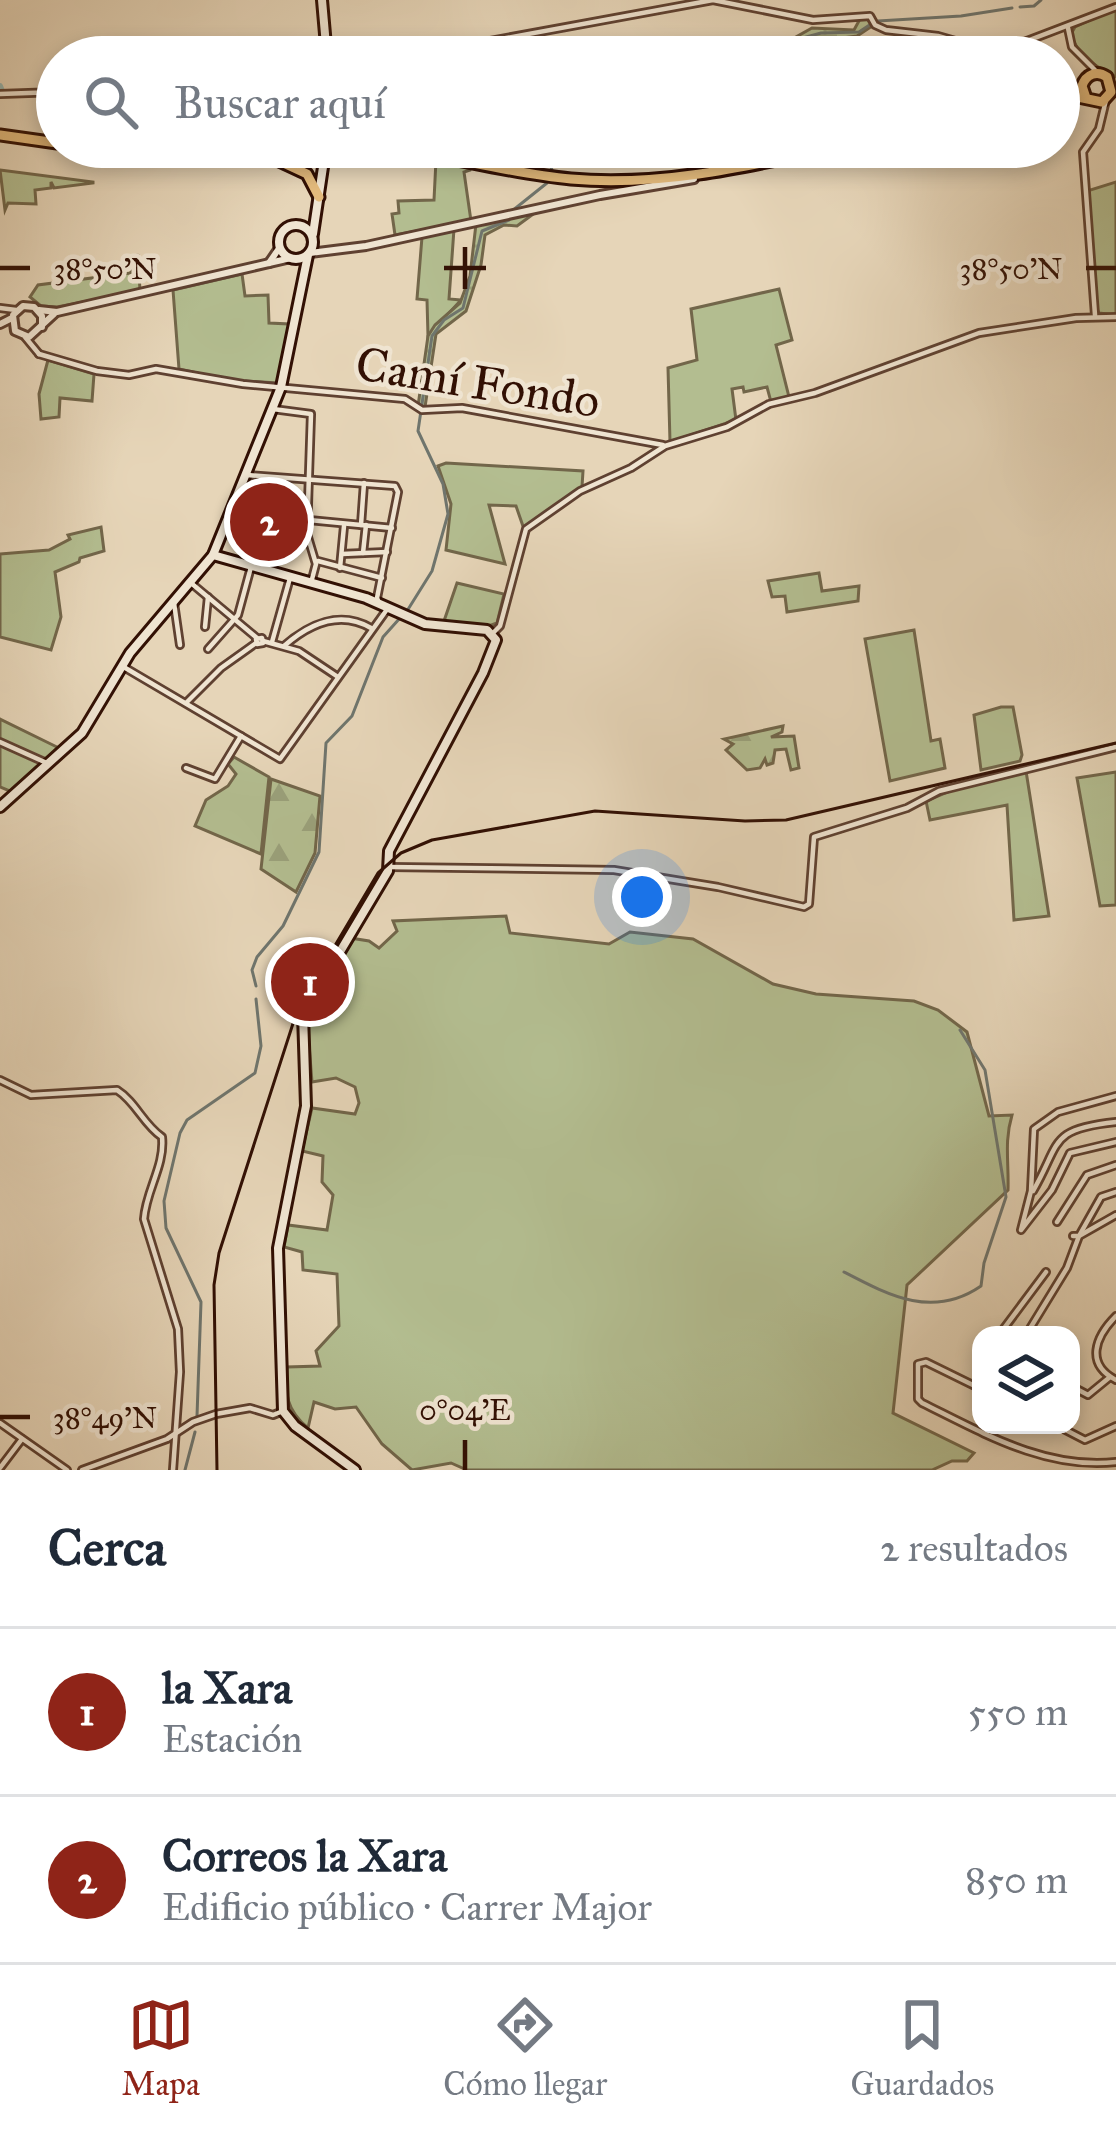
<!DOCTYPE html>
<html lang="es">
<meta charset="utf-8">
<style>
body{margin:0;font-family:"IM FELL Great Primer",serif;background:#f6f6f7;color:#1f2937}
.controls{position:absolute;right:36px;bottom:36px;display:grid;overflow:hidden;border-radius:24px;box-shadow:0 6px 18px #0003}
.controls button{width:108px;height:108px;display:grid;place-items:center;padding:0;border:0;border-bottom:3px solid #e0e1e3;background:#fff;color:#1f2937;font:60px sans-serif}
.you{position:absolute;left:642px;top:897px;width:42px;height:42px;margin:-30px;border:9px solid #fff;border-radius:50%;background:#1a73e8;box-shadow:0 0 0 18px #1a73e833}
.badge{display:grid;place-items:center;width:78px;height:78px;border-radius:50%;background:#8f2418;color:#fff;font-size:39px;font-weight:700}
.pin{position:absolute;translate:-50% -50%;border:6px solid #fff;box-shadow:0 3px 12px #0006}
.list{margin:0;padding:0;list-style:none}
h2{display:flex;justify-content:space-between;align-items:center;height:156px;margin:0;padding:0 48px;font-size:51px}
h2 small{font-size:39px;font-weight:400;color:#747a83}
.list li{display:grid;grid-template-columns:78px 1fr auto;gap:36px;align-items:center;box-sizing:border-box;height:168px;padding:0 48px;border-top:3px solid #e0e1e3}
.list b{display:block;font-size:45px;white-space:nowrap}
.list p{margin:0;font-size:39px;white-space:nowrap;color:#747a83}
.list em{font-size:39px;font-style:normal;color:#747a83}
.icon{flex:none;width:66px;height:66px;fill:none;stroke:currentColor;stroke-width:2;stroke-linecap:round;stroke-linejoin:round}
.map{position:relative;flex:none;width:1116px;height:1470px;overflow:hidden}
.search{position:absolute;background:#fff;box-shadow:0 6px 18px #0003;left:36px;right:36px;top:36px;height:132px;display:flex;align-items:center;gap:30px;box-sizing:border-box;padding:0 42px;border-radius:66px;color:#747a83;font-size:45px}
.sheet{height:492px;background:#fff}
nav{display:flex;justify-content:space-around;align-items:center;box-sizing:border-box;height:168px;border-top:3px solid #e0e1e3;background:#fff;font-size:33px;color:#747a83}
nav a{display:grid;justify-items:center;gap:6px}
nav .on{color:#8f2418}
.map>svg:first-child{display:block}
</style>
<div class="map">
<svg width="1116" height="1470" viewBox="0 0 1116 1470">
<defs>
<pattern id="forest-firs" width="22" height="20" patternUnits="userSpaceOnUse" patternTransform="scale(3)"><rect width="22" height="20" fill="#b3bd90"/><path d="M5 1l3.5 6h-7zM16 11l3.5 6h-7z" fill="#9aa17b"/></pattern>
<pattern id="wetland-marsh" width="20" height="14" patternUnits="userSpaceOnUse" patternTransform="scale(3)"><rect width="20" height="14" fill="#b3bd90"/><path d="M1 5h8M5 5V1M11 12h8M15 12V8" fill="none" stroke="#9aa17b"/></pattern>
</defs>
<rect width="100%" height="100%" fill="#e6d5b8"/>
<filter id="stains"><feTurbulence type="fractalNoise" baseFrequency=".00167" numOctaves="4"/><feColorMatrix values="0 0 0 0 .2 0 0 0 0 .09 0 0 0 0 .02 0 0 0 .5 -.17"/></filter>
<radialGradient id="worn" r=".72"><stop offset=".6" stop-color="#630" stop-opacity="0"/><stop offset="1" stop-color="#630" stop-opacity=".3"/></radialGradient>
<g fill="#b3bd90" stroke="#72664a" stroke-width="3">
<path d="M 1116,8 L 1116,77 C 1096,66 1078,58 1071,34 L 1075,27 Z"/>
<path d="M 436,160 L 471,166 L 470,170 L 464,172 L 471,221 L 395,235 L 392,214 L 399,213 L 398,201 L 434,200 Z"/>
<path d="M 0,170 L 93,182 L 93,183 L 54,188 L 51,182 L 51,188 L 35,190 L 36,204 L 8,203 L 5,210 Z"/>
<path d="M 1116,182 L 1116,315 L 1099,313 L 1096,307 L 1087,191 Z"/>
<path d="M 454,229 L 449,299 L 461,300 L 428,336 L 427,300 L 417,299 L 422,237 Z"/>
<path d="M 138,254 L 140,291 L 57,307 L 41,306 L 30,297 L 38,285 L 130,273 L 136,267 Z"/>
<path d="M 242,274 L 245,296 L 268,295 L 269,323 L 289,324 L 278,383 L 229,380 L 179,369 L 173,290 Z"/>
<path d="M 779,289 L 792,340 L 776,345 L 789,397 L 771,402 L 767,387 L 744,392 L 743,387 L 732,389 L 736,420 L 670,442 L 668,368 L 697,360 L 691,309 Z"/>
<path d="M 48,360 L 94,374 L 92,401 L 60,398 L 59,417 L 41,419 L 39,394 Z"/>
<path d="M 446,463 L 583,471 L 582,487 L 524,529 L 516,506 L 489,505 L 505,564 L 446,550 L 451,504 L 438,466 Z"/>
<path d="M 101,527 L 104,551 L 80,558 L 79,562 L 55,572 L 61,617 L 51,650 L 0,637 L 0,554 L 49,550 L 70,539 L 68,535 Z"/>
<path d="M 819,573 L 822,591 L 859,586 L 858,601 L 787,612 L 785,596 L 772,597 L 768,581 Z"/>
<path d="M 457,583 L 504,594 L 497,623 L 486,627 L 443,624 Z"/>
<path d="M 914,630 L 931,741 L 940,739 L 945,768 L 890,781 L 865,639 Z"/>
<path d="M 1001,707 L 1013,707 L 1022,755 L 1020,761 L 981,770 L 974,715 Z"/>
<path d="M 0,719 L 61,749 L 12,792 L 0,787 Z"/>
<path d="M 234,757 L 269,777 L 261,854 L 195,826 L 206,800 L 228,786 L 236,774 L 228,764 Z"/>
<path d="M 1026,771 L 1049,916 L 1014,920 L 1007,805 L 930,820 L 926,801 L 952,790 Z"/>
<path d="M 1116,772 L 1116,905 L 1100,906 L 1077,778 Z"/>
<path d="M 506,916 L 510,933 L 609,944 L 630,932 L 693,939 L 773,984 L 816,994 L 914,1001 L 938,1010 L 967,1032 L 989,1116 L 1012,1115 C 1004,1142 1009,1162 1008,1190 L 907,1285 L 893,1413 L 974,1453 L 967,1461 L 952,1461 L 932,1470 L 467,1470 L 451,1463 L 412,1470 L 382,1444 L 356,1407 L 335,1409 L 314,1402 L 308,1428 C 286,1410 285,1394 287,1367 L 320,1366 L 316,1351 L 339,1326 L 337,1274 L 303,1270 L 302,1252 L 284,1247 L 288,1225 L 327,1230 L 333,1195 L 322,1182 L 323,1156 L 302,1151 L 312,1108 L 355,1114 L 359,1103 L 355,1087 L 336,1078 L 312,1082 L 307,1019 L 312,1005 L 331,1013 L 341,991 L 324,983 L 350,938 L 369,941 L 379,948 L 397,931 L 393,921 Z"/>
</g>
<g fill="url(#forest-firs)" stroke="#72664a" stroke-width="3">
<path d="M 783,726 L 782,732 L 771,737 L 794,736 L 799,768 L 791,770 L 786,749 L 775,750 L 773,763 L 767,765 L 765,759 L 760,768 L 747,770 L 726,750 L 733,744 L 724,739 Z"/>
<path d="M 271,779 L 320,796 L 315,853 L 296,892 L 261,869 Z"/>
</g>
<g fill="url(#wetland-marsh)" stroke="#72664a" stroke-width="3">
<path d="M 860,19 L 867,19 L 872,26 L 857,36 L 834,39 L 833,54 L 780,57 L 778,49 L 758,56 L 726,57 L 742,49 L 794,38 L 812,28 L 854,30 Z"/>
<path d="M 536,212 L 517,226 L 504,225 L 485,235 L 481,265 L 466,311 L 436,334 L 425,407 L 418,406 L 428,336 L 435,325 L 460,303 L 470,276 L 476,224 Z"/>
</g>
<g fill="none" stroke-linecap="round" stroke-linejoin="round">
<g stroke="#6f756d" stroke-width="3">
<path d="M 1020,7 L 1034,6 L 1041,0"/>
<path d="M 878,21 L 961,16 L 1012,8"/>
<path d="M 610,57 L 634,47 L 659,57"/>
<path d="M 733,57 L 821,33 L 859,32 L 871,24"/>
<path d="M 522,147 L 527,159 L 549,162 L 552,170"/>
<path d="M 512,211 L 547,183"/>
<path d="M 407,611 L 432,571 L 448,514 L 443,484 L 418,431 L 432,336 L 444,320 L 463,308 L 482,231 L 509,220"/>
<path d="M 256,986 L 252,970 L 257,957 L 283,926 L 319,852 L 326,743 L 352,716 L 383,637 L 400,618"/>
<path d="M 844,1272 C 890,1296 933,1319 981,1286 L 984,1263 L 1006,1197 L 985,1070 L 960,1030"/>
<path d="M 197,1416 L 201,1302 L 166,1228 L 164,1201 L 180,1133 L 187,1120 L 255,1073 L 261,1046 L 256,999"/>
<path d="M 185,1470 L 195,1432"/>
</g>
<path stroke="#97b8b3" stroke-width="6" d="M 0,86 L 2,91"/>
<g stroke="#5f4131" stroke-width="10">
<g id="minor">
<path d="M 1068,28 L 1072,47 L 1095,70"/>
<path d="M 403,57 L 713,0 L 813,20 L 870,16 L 875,25 L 886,30 L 938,36 L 973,46 L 1011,47 L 1116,7"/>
<path d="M 0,94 L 57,92"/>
<path d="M 0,308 L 16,310"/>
<path d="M 1095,315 L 1083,152 L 1099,129 L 1106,100"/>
<path d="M 25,337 L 39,354"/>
<path d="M 39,354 L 97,371 L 129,375 L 156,369 L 243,384 L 405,399 L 422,410 L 462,408 L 663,445"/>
<path d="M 273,409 L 311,414 L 307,534 L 316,564 L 311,583"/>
<path d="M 247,475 L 395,486 L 398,492 L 377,598 L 379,603"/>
<path d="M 230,518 L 307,531"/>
<path d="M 309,520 L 392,528"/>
<path d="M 361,525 L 364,483"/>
<path d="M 363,553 L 366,525"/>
<path d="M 342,554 L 387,552"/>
<path d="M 318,561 L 382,578"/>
<path d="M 340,568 L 344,526"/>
<path d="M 191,583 L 257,638"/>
<path d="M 174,603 L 180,645"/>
<path d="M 205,627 L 208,597"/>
<path d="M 493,633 L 500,626 L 526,529 L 580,491 L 631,468 L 665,446 L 727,427 L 769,404 L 815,393 L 979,333 L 1076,318 L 1116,317"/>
<path d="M 262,638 L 263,643 L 257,644 L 256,639 Z"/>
<path d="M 263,641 L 299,651 L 338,677"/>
<path d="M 272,642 L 290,578"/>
<path d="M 284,646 C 309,624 340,610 371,628"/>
<path d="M 208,649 L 238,615 L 251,567"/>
<path d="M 122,666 L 280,759 L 388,608"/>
<path d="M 186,703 L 221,668 L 256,643"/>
<path d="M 0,742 L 49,764"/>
<path d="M 186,768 L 215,779 L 241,736"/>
<path d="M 389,867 L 614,870 L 718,887 L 804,907 L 809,904 L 814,837 L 907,808 L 939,791 L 1116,747"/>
<path d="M 0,1080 L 31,1095 L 117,1090 C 136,1102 143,1124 162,1137 C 165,1166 146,1190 144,1219 L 178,1329 L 180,1372 L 173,1470"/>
<path d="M 1116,1096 L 1058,1112 L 1034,1129 L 1031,1191 L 1021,1230 L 1052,1190 L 1070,1153 L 1116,1142"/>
<path d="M 1033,1191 C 1061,1143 1048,1129 1116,1122"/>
<path d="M 1057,1222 L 1087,1175 L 1116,1165"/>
<path d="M 1073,1236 L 1079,1236 L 1101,1197 L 1116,1192"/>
<path d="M 1116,1316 C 1095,1337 1085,1364 1116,1380"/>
<path d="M 999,1335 L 1046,1272"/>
<path d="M 1026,1335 L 1067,1268 L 1079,1236 L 1116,1215"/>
<path d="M 1071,1386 L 1088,1395 L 1110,1377"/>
<path d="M 981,1389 L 926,1362 L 918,1364 L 918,1399 L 922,1403 C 983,1433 1046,1470 1116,1462"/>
<path d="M 0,1423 L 67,1470"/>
<path d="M 1056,1425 L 1085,1440 L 1116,1426"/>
<path d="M 0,1468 L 22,1439"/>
<path d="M 82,1470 L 167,1439 L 193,1422 L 216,1414 L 250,1408 L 273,1415 L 283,1411"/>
</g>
</g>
<g stroke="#5f4131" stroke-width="12">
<g id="tertiary">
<path d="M 310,253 L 366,246 L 600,195 L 694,179"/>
<path d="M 269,263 L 280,247"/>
<path d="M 39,310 L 57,312 L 291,258"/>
<path d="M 0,324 L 12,318"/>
<path d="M 42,327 L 42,316 L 34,307 L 23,306 L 13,315 L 15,331 L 29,337 L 54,314"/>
</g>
</g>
<g stroke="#321004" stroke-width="14">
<g id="secondary">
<path d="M 322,0 L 327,57"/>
<circle cx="296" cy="242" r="17"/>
<path d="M 313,234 L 326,147"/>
<path d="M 213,555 L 366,598 L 425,624 L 487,630 L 496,640 L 483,673 L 389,851 L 388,871 L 303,1014 L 306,1106 L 278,1248 L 283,1411 L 295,1426 L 355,1470"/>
<path d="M 0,807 L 82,733 L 130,653 L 213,555 L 281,387 L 308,255"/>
</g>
</g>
<g stroke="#321004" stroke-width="15">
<g id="primary">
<path d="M 1059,100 L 1078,97 L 1102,102 L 1111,92 L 1107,77 C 1097,70 1086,74 1082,86 L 1086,98"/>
<path d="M 0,135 L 57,143"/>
<path d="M 67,147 L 160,151 L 222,147"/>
<path d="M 249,147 L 307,174 L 319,197"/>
<path d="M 378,147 C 443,154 506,173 571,179 C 661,187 750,166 837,147"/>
</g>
</g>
<use href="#minor" stroke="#efe4d1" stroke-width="4.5"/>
<use href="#tertiary" stroke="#efe4d1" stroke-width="6"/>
<use href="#secondary" stroke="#efe4d1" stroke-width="8"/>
<use href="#primary" stroke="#e3ba7c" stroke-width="9"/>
<path stroke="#321004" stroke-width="3" d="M 217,1470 L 214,1285 L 219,1253 L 298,1008 L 378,873 L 401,853 L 432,840 L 595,811 L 745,821 L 786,820 L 1116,743"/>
</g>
<path fill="none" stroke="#321004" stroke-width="4.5" d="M 465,247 L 465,289M 0,268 L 30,268M 444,268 L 486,268M 1086,268 L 1116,268M 0,1417 L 30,1417M 465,1440 L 465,1470"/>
<g text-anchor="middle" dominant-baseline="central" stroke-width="9" stroke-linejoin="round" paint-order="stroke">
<g font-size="48" fill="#321004" stroke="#efe4d1">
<text transform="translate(478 382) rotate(9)">Camí Fondo</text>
</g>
</g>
<g font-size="30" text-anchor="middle" fill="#321004" stroke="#efe4d1" stroke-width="9" stroke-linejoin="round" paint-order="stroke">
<text x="105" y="279">38°50'N</text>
<text x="1011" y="279">38°50'N</text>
<text x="465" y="1420">0°04'E</text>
<text x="105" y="1428">38°49'N</text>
</g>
<rect width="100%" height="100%" filter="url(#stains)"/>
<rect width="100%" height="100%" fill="url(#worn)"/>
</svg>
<div class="controls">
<button><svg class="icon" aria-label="layers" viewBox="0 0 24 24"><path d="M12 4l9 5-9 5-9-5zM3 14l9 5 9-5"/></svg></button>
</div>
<div class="you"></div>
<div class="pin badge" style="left:310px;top:982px">1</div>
<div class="pin badge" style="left:269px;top:522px">2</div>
<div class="search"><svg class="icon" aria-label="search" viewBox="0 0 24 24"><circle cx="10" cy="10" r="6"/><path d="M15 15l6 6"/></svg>Buscar aquí</div>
</div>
<section class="sheet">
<h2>Cerca<small>2 resultados</small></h2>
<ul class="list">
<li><span class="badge">1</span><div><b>la Xara</b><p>Estación</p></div><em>550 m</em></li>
<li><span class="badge">2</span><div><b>Correos la Xara</b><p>Edificio público · Carrer Major</p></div><em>850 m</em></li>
</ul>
</section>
<nav>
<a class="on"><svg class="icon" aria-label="map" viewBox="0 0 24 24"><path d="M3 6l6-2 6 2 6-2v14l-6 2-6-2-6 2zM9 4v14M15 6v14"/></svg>Mapa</a>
<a><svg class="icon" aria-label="directions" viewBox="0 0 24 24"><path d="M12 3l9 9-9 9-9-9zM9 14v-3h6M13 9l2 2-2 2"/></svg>Cómo llegar</a>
<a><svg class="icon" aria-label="saved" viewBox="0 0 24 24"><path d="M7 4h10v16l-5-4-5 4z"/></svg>Guardados</a>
</nav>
